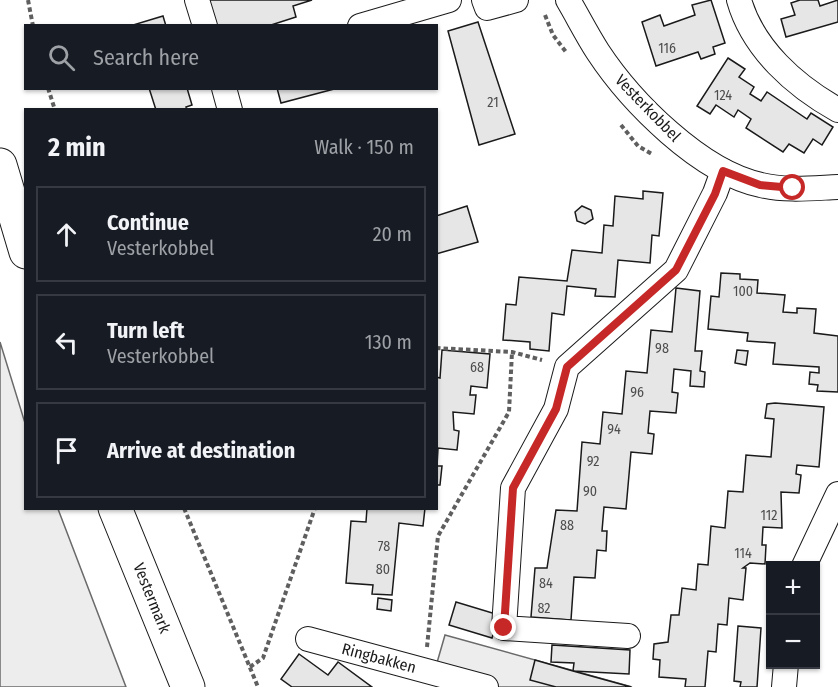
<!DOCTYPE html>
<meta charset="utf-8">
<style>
body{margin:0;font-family:"Fira Sans Condensed",sans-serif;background:#20242c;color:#f1f3f6}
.controls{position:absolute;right:18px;bottom:18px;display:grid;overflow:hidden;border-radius:0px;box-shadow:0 2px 4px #0004}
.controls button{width:54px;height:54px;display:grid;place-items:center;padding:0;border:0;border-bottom:2px solid #363941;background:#171b24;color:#f1f3f6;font:30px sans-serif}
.stop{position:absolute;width:18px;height:18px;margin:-14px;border:4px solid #c62828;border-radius:50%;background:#fff}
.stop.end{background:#c62828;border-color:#fff;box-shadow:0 2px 6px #0008}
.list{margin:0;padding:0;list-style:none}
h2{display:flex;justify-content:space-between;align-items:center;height:78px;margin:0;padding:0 24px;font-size:26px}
h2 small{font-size:20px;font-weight:400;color:#9ea1a6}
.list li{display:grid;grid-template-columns:39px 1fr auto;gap:18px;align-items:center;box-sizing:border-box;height:96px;margin:0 12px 12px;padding:0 12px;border:2px solid #363941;border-radius:0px}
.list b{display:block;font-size:22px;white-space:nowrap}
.list p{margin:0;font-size:20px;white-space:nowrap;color:#9ea1a6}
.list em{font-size:20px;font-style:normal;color:#9ea1a6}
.icon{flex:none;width:33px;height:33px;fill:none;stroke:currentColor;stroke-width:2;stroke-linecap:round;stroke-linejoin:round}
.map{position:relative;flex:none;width:838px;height:687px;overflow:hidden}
.search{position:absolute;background:#171b24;box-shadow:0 2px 4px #0004;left:24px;top:24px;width:414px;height:66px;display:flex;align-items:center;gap:15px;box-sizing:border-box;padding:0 21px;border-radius:0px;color:#9ea1a6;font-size:22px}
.panel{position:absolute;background:#171b24;box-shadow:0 2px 4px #0004;left:24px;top:108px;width:414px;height:402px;border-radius:0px}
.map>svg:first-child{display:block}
</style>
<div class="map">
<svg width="838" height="687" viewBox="0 0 838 687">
<rect width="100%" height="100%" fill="#fff"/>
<g fill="#ededed" stroke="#6a6a6a" stroke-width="1.5">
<path d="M 0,342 L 25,423 L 26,508 L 58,509 L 126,687 L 0,687 Z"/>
<path d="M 445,635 L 632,687 L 487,687 L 434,673 Z"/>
</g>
<g fill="#e6e6e6" stroke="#1a1a1a" stroke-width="1.5">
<path d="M 209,0 L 312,0 L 293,6 L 296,17 L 268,26 L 217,26 Z"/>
<path d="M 711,0 L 725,43 L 713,47 L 715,54 L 701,59 L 698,52 L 656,66 L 642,22 L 660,15 L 664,26 L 695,15 L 692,5 Z"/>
<path d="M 800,0 L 818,0 L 820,6 L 838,0 L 838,22 L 786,37 L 781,19 L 795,15 L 791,3 Z"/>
<path d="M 163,16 L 166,26 L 133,26 L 133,25 Z"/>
<path d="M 478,22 L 515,134 L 479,145 L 448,31 Z"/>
<path d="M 728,58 L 745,69 L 739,77 L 754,87 L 750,94 L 761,101 L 767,92 L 807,119 L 811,113 L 833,127 L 822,145 L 813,139 L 804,153 L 789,144 L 783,152 L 746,128 L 751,119 L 738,110 L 734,117 L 716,105 L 710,114 L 697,106 Z"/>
<path d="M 149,88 L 187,88 L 192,105 L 186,107 L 187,110 L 156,110 Z"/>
<path d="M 277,88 L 338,88 L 281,103 Z"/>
<path d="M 643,191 L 663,193 L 659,236 L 652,235 L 650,263 L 618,260 L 615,297 L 595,296 L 596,289 L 567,286 L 564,315 L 552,313 L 549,351 L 530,349 L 530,342 L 503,340 L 506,304 L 516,305 L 519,277 L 567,281 L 572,250 L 602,253 L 604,225 L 613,226 L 615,196 L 643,199 Z"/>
<path d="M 467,206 L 478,242 L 436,254 L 436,216 Z"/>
<path d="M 582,206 L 591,210 L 593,219 L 585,224 L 577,221 L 575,212 Z"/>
<path d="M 721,273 L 740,274 L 740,279 L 758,280 L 757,293 L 785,295 L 783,312 L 797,313 L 797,308 L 816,309 L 814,333 L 838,336 L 838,392 L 817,391 L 818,385 L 809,384 L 810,372 L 819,373 L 819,367 L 773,364 L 775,343 L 747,341 L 748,333 L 708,329 L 711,296 L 719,297 Z"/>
<path d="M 676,288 L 700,291 L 695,351 L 702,351 L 700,371 L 705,372 L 704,387 L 690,386 L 691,371 L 674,369 L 672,392 L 678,393 L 676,413 L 650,411 L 648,433 L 654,434 L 652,454 L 631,452 L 626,509 L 604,507 L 602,531 L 607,531 L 606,551 L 597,550 L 595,578 L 574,577 L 571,620 L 531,617 L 535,568 L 547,568 L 556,510 L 577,511 L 582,442 L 600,444 L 603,412 L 622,414 L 626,371 L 647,373 L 651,330 L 672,332 Z"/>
<path d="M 442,350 L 490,354 L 487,388 L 471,386 L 470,395 L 476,395 L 474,414 L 453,412 L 454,430 L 459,431 L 457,450 L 438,448 L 437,466 L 442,466 L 440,485 L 436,485 L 436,377 L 440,378 Z"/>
<path d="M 737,350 L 748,351 L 746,365 L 735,363 Z"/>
<path d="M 775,403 L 824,407 L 819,467 L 797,465 L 796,474 L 801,475 L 799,493 L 781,492 L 782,528 L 763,527 L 762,545 L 766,545 L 765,564 L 750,563 L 743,568 L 746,568 L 743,600 L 729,598 L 727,625 L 718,624 L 716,652 L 708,651 L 705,687 L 685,687 L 686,679 L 659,677 L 660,660 L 653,659 L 654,644 L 668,642 L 671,615 L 679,615 L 682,588 L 696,590 L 698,564 L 708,565 L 711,526 L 725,528 L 728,491 L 743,492 L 746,455 L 771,457 L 774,419 L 765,418 L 767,404 Z"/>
<path d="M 367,508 L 425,508 L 423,526 L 399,523 L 392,595 L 372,594 L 373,585 L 346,583 L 351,521 L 366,522 Z"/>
<path d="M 378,598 L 392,600 L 391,611 L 377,609 Z"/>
<path d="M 456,602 L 499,615 L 492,638 L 449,625 Z"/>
<path d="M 738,626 L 761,628 L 757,687 L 740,687 L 741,682 L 734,681 Z"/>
<path d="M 552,645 L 630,650 L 629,674 L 573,671 L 574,663 L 551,662 Z"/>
<path d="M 299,654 L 328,675 L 338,662 L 372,687 L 292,687 L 281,679 Z"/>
<path d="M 535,660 L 573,671 L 631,687 L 556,687 L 530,680 Z"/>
</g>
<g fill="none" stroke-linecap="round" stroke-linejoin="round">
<g stroke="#1a1a1a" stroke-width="26">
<g id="street">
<path d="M 197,0 L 205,26"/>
<path d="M 484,0 L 487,8 L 516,0"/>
<path d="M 568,0 C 578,17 587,35 598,52 C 631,102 700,172 761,185 C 785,191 813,188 838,187"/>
<path d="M 739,0 C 753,49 795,86 838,110"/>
<path d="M 360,26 L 449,0"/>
<path d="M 224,88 L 230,110"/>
<path d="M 804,566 L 838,494"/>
<path d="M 628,636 L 504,628 L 513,488 L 556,409 L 567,367 L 676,270 L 715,193 L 723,171"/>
<path d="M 308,639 L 486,687"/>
<path d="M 784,687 L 786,664"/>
</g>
</g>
<g stroke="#1a1a1a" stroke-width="35">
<g id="secondary">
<path d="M 0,165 L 26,252"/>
<path d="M 115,508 L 188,687"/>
</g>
</g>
<g stroke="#5f5f5f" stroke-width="4" stroke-dasharray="4.5 3" stroke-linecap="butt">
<path d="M 28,0 L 33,26"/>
<path d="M 545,15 L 553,35 L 566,52"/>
<path d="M 48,88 L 55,110"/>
<path d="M 621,125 L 638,146 L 652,154"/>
<path d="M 436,348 L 512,352 L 542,360"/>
<path d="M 184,508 L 258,687"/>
<path d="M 427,647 L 438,536 L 509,412 L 512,352"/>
<path d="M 250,667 L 263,658 L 315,508"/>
</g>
<use href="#street" stroke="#fff" stroke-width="24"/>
<use href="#secondary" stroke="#fff" stroke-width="33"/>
</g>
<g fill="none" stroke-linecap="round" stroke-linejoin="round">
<path stroke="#c62828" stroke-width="8" d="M 504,628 L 513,488 L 556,409 L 567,367 L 676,270 L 715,194 L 723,171 L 760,185 L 793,188"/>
</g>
<g text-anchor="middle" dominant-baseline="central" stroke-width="4.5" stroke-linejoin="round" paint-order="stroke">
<g font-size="14" fill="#4d4d4d">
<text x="667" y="48">116</text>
<text x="723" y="95">124</text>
<text x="493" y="102">21</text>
<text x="743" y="291">100</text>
<text x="662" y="348">98</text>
<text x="477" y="367">68</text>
<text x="637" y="392">96</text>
<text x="614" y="429">94</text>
<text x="593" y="461">92</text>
<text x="590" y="491">90</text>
<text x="769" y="515">112</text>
<text x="567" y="525">88</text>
<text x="384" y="546">78</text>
<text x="743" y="553">114</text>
<text x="383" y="569">80</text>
<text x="546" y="583">84</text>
<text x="544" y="608">82</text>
</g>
<g font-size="16" fill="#1a1a1a" stroke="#fff">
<text transform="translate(648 108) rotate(46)">Vesterkobbel</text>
<text transform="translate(152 598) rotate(68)">Vestermark</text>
<text transform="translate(379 658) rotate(15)">Ringbakken</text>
</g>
</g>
</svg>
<div class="controls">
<button>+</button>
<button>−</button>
</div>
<div class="stop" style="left:793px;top:188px"></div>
<div class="stop end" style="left:504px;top:628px"></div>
<div class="search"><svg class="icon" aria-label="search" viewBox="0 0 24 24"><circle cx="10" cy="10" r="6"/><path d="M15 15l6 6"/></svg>Search here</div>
<section class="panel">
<h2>2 min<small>Walk · 150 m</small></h2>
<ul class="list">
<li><svg class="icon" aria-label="ahead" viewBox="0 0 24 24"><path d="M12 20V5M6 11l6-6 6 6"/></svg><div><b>Continue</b><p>Vesterkobbel</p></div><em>20 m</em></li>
<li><svg class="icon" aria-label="left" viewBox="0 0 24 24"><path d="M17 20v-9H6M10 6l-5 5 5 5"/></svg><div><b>Turn left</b><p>Vesterkobbel</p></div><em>130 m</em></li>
<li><svg class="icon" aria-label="arrive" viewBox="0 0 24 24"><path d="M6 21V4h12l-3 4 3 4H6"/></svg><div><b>Arrive at destination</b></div></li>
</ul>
</section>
</div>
